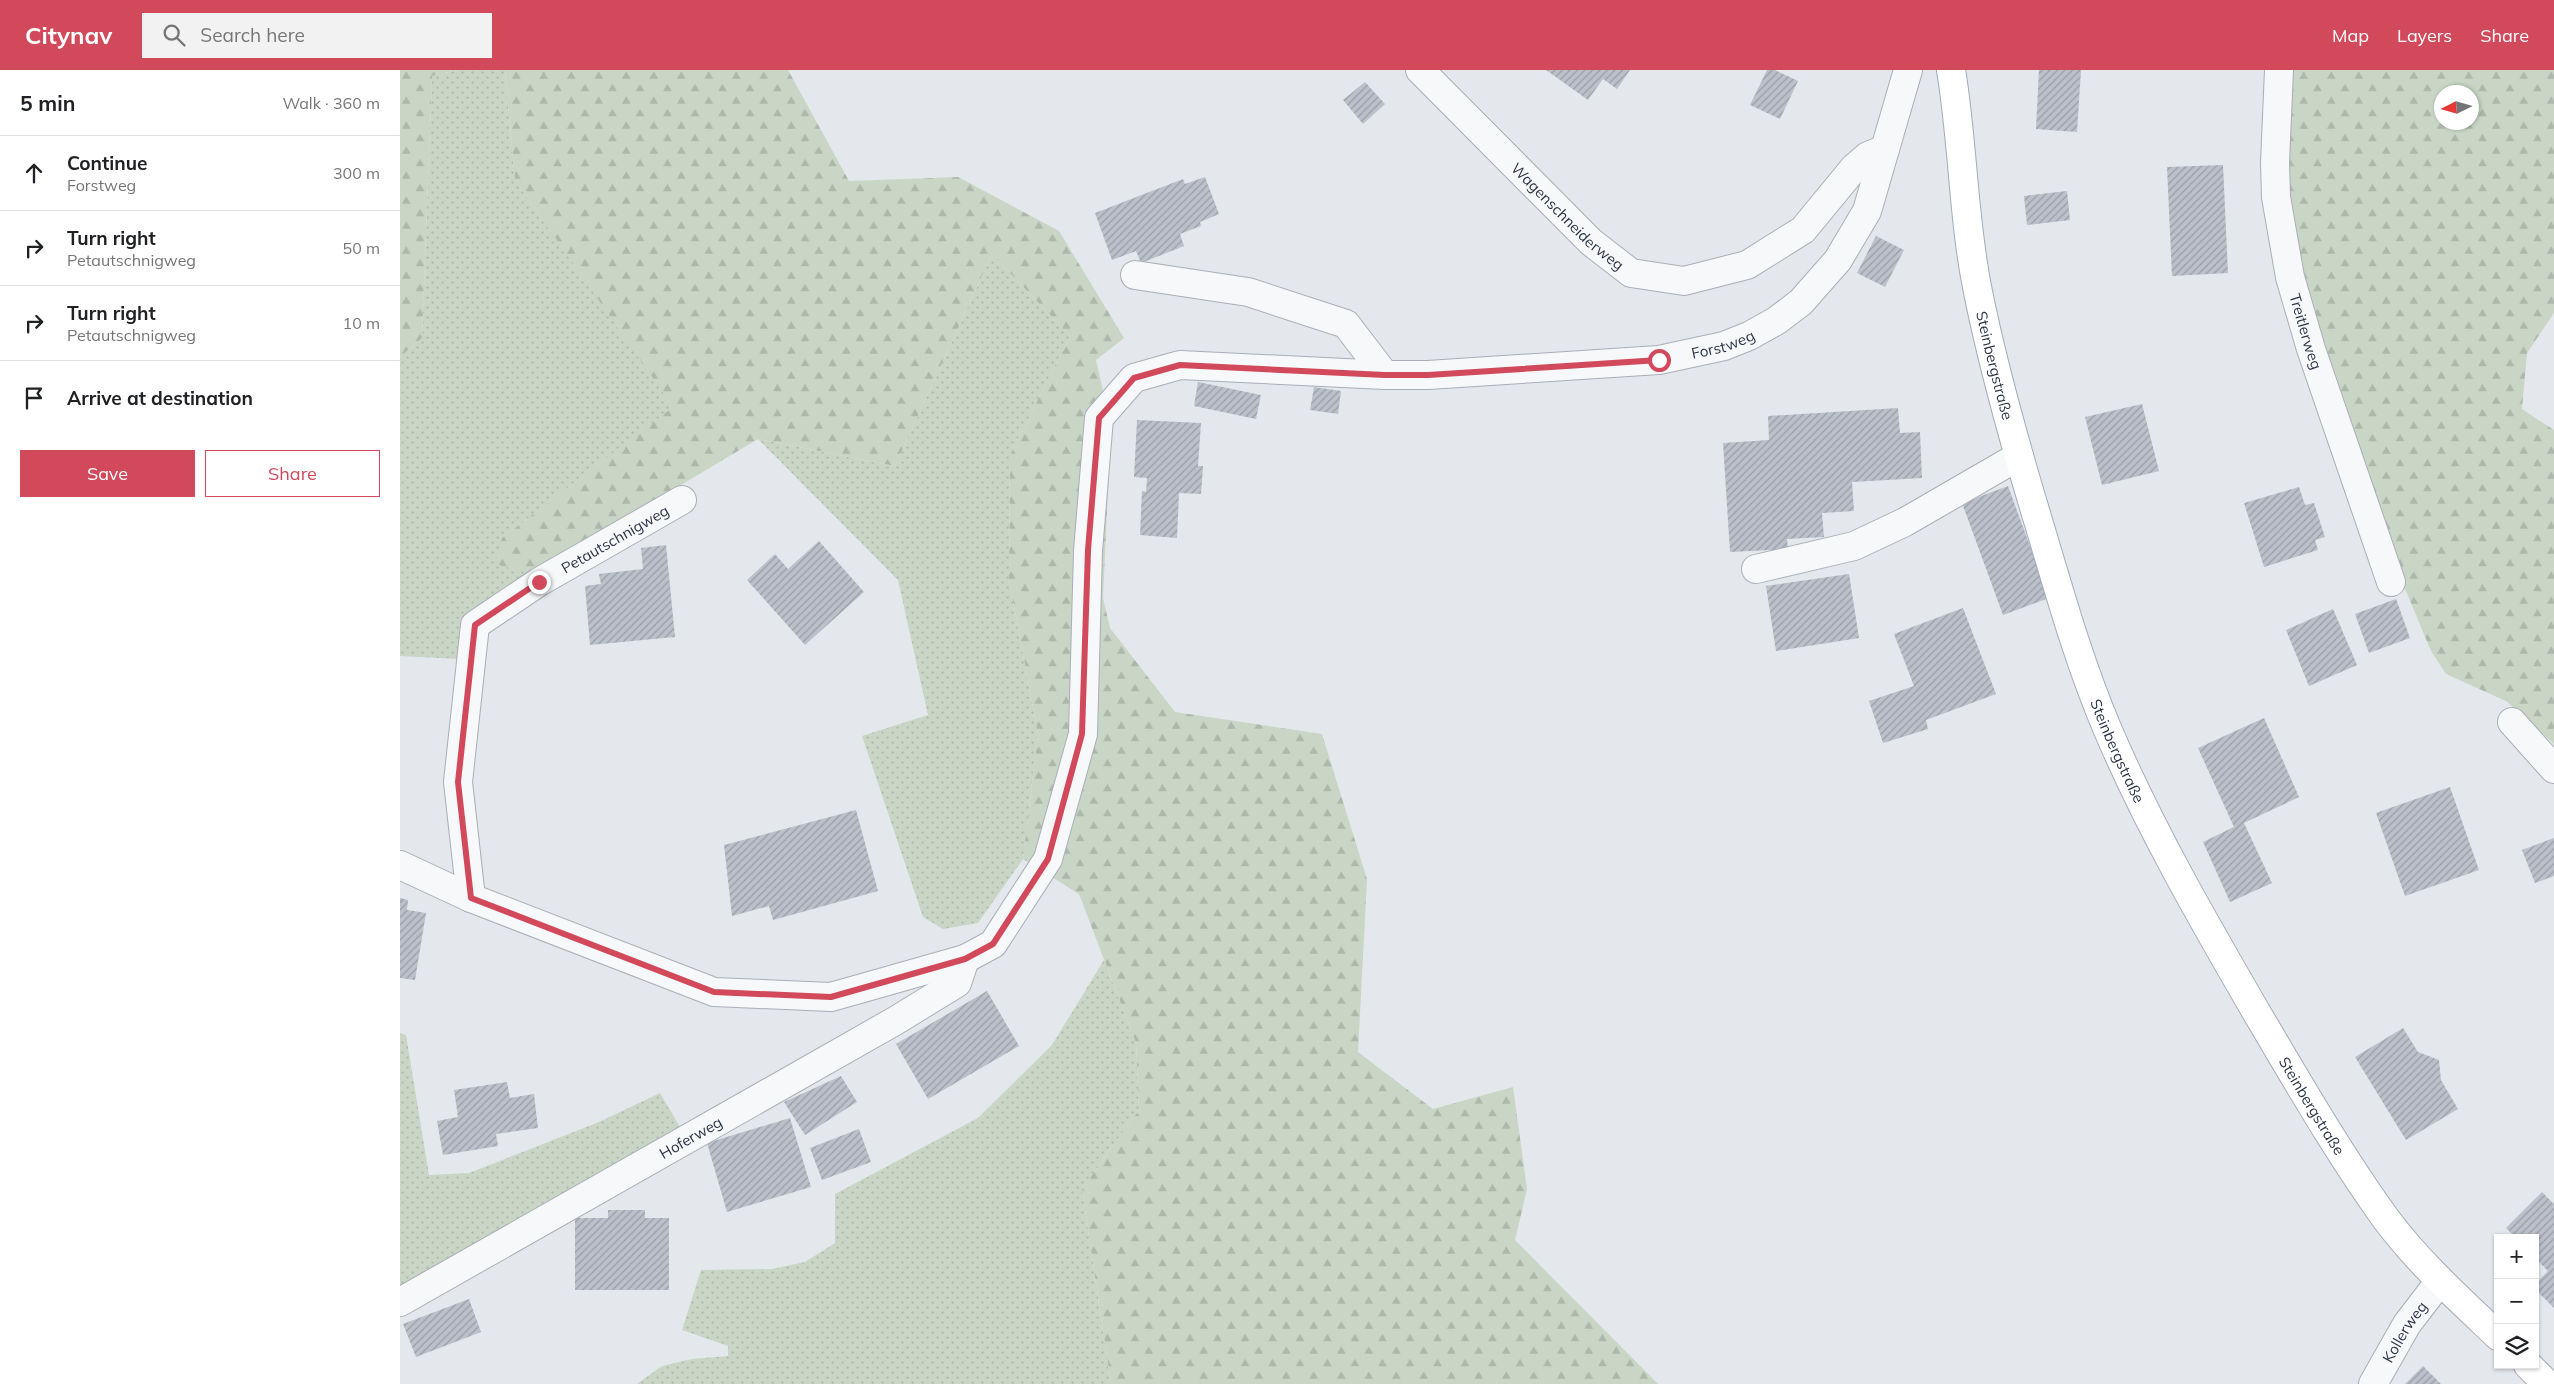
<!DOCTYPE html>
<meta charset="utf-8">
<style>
body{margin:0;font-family:Mulish,sans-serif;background:#f2f2f2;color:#202124}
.controls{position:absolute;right:15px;bottom:15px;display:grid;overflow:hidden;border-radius:0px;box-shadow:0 1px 4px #0004}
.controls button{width:45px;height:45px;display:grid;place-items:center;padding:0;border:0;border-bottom:1px solid #e0e0e0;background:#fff;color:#202124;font:25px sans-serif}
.compass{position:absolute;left:2034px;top:15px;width:45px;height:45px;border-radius:50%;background:#fff;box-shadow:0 1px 4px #0004;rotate:265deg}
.stop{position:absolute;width:15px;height:15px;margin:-11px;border:4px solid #d1495b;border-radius:50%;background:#fff}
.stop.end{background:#d1495b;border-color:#fff;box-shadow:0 1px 5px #0008}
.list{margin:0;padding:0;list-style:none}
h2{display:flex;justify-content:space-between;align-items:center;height:65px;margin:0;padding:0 20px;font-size:21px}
h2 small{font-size:16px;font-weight:400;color:#757577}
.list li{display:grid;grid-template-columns:32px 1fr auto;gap:15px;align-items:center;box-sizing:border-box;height:75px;padding:0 20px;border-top:1px solid #e0e0e0}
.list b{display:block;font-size:19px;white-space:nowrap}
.list p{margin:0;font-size:16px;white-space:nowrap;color:#757577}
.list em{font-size:16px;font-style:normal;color:#757577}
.actions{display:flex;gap:10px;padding:15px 20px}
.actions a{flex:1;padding:11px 0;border:1px solid #d1495b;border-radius:0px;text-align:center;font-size:18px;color:#d1495b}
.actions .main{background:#d1495b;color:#fff}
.icon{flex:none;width:28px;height:28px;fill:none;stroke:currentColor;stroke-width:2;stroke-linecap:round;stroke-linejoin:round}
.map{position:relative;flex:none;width:2154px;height:1314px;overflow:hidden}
header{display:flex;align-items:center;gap:30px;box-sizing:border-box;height:70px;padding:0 25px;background:#d1495b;color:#fff}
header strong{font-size:24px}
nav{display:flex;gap:28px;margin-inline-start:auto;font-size:18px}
.search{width:350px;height:45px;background:#f2f2f2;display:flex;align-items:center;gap:12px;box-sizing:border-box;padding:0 18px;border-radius:0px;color:#757577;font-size:19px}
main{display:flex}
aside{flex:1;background:#fff}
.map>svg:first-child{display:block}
</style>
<header>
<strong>Citynav</strong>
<div class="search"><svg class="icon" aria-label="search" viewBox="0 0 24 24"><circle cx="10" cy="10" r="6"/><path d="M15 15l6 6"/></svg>Search here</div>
<nav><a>Map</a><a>Layers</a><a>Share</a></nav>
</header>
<main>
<aside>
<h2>5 min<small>Walk · 360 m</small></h2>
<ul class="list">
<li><svg class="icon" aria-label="ahead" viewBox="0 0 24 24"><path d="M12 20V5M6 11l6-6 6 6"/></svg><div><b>Continue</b><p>Forstweg</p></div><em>300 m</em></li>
<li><svg class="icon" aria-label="right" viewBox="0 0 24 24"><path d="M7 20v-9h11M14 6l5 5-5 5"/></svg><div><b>Turn right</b><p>Petautschnigweg</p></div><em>50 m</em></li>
<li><svg class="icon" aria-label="right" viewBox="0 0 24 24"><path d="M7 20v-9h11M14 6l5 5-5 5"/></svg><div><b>Turn right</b><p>Petautschnigweg</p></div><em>10 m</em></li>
<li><svg class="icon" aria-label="arrive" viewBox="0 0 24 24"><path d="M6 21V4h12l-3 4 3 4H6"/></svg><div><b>Arrive at destination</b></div></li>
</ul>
<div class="actions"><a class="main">Save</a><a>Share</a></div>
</aside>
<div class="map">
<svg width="2154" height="1314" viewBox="0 0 2154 1314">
<defs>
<pattern id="grass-dots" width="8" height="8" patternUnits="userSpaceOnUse" patternTransform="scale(1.25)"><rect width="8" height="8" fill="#c9d6c5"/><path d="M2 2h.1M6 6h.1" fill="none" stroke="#adb8ab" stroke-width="1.8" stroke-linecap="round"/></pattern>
<pattern id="forest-firs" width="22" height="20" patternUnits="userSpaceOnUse" patternTransform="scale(1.25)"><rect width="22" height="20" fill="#c9d6c5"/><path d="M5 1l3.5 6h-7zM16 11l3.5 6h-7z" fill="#adb8ab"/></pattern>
<pattern id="building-hatch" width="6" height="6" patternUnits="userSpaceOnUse" patternTransform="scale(1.25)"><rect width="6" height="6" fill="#bbc0ca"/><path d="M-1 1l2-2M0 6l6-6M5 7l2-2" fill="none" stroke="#989da6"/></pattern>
</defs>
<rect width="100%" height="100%" fill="#e4e7ec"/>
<g fill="url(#grass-dots)">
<path d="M 57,0 L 105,0 L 115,110 L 274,337 L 102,468 L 132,504 L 60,589 L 0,586 L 0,287 L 22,268 L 32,6 Z"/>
<path d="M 592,184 L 670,266 L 610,385 L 609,509 L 638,664 L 623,789 L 578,853 L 543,859 L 523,847 L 462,666 L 528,645 L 498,510 L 358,369 L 495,396 Z"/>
<path d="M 704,890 L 736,973 L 739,1040 L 682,1119 L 711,1314 L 237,1314 L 262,1296 L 292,1289 L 328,1286 L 328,1276 L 282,1260 L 301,1200 L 372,1199 L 405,1192 L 435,1173 L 435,1124 L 578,1048 L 652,975 Z"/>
<path d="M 0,963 L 6,965 L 29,1105 L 69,1103 L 199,1052 L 260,1023 L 280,1057 L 0,1216 Z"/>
</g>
<g fill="url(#forest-firs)" fill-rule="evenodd">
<path d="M 0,0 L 57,0 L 32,6 L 22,268 L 0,287 Z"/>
<path d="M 105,0 L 388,0 L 449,111 L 558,107 L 659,161 L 724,268 L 696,290 L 711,355 L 703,528 L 710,558 L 775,642 L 922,664 L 967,809 L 958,982 L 1033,1039 L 1113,1017 L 1127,1119 L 1115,1170 L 1258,1314 L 711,1314 L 682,1119 L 739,1040 L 736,973 L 679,824 L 623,789 L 638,664 L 609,509 L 610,385 L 670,266 L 592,184 L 495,396 L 358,369 L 132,504 L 95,494 L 102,468 L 273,337 L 115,110 Z"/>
<path d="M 1890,0 L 2154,0 L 2154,243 L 2127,283 L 2122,339 L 2154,360 L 2154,674 L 2106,631 L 2046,604 L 2031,581 L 2001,509 L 1900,204 L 1885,93 ZM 2042,22 L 2072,22 L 2072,52 L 2042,52 Z"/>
</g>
<g fill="url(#building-hatch)">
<path d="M 1146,0 L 1230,0 L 1217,19 L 1203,9 L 1188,30 Z"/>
<path d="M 1367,0 L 1375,0 L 1398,11 L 1380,49 L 1350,35 Z"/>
<path d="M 1639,0 L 1681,0 L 1677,62 L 1636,59 Z"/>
<path d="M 965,12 L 985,34 L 963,54 L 943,30 Z"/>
<path d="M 1823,95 L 1828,203 L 1772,206 L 1767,97 Z"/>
<path d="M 805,107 L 819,144 L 800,152 L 801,156 L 780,164 L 784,176 L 741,193 L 736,181 L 712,190 L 695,143 L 783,109 L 785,114 Z"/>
<path d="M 1667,121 L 1670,150 L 1627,155 L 1624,126 Z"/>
<path d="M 1476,166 L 1504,180 L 1485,217 L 1457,203 Z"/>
<path d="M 798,312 L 861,325 L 856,349 L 794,336 Z"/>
<path d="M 914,317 L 941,321 L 938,344 L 910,340 Z"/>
<path d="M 1742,334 L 1759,401 L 1702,415 L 1685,347 Z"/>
<path d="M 1498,338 L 1500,363 L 1520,362 L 1522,408 L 1452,412 L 1454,441 L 1422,443 L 1424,467 L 1387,469 L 1388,479 L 1330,482 L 1323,373 L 1369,370 L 1368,346 Z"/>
<path d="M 737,350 L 801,353 L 798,396 L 803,396 L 801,424 L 779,423 L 777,468 L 740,465 L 742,421 L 746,422 L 747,408 L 734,407 Z"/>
<path d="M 1608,416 L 1649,528 L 1603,545 L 1562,433 Z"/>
<path d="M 1899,417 L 1905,435 L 1914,433 L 1925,467 L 1915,470 L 1918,480 L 1864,497 L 1844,433 Z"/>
<path d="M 419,471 L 464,522 L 405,575 L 347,510 L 375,484 L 388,499 Z"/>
<path d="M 266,475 L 275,567 L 190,575 L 185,516 L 201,514 L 199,504 L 243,499 L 241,478 Z"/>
<path d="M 1449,504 L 1459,568 L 1376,581 L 1366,516 Z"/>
<path d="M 1996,529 L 2010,568 L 1969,583 L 1955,544 Z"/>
<path d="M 1563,538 L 1596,624 L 1526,650 L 1528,659 L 1483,673 L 1469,631 L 1514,616 L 1494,564 Z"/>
<path d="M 1933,539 L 1957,595 L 1909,616 L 1886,560 Z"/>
<path d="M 1864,648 L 1899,727 L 1844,753 L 1872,813 L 1830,832 L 1803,772 L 1834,757 L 1798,678 Z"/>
<path d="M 2050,717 L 2079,800 L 2005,826 L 1976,743 Z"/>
<path d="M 456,740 L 478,821 L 373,850 L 369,836 L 332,846 L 324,775 Z"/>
<path d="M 2154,768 L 2154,806 L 2135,813 L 2122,780 Z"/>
<path d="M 0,828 L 8,830 L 7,840 L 26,843 L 15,910 L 0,908 Z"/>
<path d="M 587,921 L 619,976 L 528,1029 L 496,974 Z"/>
<path d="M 2003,958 L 2018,982 L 2039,990 L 2041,1010 L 2058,1039 L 2006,1070 L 1955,987 Z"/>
<path d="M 441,1006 L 457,1032 L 405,1065 L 384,1032 Z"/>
<path d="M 107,1012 L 110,1028 L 134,1024 L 138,1058 L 96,1064 L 98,1076 L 43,1085 L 37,1051 L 58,1047 L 54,1020 Z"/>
<path d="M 390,1048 L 411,1117 L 327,1142 L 307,1073 Z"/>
<path d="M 459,1059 L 471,1092 L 422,1110 L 410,1078 Z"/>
<path d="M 2142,1122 L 2154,1134 L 2154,1238 L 2135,1219 L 2135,1214 L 2148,1201 L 2135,1188 L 2135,1168 L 2116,1168 L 2106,1158 Z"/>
<path d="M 208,1140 L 245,1140 L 245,1148 L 269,1148 L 269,1220 L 175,1220 L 175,1148 L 208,1148 Z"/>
<path d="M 69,1229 L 81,1262 L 16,1287 L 3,1254 Z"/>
<path d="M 2023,1296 L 2041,1314 L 2005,1314 Z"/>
</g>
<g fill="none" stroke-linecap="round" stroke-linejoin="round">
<g stroke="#a9aeb7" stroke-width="30">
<g id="minor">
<path id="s1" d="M 1020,0 L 1191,172 L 1231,203 L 1284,211 L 1347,195 L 1403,160 L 1454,98 L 1468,86 L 1485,79"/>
<path id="s2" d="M 1879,0 L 1875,93 L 1876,127 L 1890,207 L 1911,279 L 1991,512"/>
<path d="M 735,205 L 848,222 L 946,254 L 985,305"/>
<path d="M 1356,499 L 1454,476 L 1505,452 L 1619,386"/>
<path d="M 2112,652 L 2154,699"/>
<path id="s3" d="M 0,795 L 71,828 L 314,922 L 431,927 L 565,889 L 593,874 L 648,789 L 683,664 L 688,481 L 699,348 L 734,308 L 780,295 L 985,305 L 1028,305 L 1259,290 L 1324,276 L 1349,266 L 1376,251 L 1401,232 L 1438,190 L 1467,141 L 1508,0"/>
<path id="s4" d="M 71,828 L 58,712 L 75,555 L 139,512 L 282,430"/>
<path id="s5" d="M 0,1232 L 495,951 L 557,913 L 565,889"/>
<path id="s6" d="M 1973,1314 L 2007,1254 L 2040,1211"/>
</g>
</g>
<g stroke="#a3abb8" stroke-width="30">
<g id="major">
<path id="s7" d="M 1551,0 C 1563,72 1563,146 1577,217 C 1593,298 1616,378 1640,457 C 1660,524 1679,592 1707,658 C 1749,757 1804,852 1858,945 C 1899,1014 1939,1084 1986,1149 C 2018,1192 2059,1229 2098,1266"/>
<path d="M 2128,1295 L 2147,1314"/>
</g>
</g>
<use href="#minor" stroke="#f7f8fa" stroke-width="28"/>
<use href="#major" stroke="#fff" stroke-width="28"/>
</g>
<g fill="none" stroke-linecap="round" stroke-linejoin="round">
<path stroke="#d1495b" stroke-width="6" d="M 139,512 L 75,555 L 58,712 L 71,828 L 314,922 L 431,927 L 565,889 L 593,874 L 648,789 L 682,664 L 688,480 L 699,348 L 734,308 L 780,295 L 985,305 L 1028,305 L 1259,290"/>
</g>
<g text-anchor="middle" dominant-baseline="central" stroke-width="4" stroke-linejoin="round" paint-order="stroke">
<g font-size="15" fill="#2b3445" stroke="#f4f6f9">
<text stroke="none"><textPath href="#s1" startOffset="208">Wagenschneiderweg</textPath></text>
<text stroke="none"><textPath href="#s2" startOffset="265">Treitlerweg</textPath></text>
<text stroke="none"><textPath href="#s3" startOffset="1821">Forstweg</textPath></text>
<text stroke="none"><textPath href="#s7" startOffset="299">Steinbergstraße</textPath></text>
<text stroke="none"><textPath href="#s4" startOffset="439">Petautschnigweg</textPath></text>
<text stroke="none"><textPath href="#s7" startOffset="704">Steinbergstraße</textPath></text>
<text stroke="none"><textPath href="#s7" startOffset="1109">Steinbergstraße</textPath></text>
<text stroke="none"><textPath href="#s5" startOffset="334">Hoferweg</textPath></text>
<text stroke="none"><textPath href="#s6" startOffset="61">Kollerweg</textPath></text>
</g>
</g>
</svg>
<div class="controls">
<button>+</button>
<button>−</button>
<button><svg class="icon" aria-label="layers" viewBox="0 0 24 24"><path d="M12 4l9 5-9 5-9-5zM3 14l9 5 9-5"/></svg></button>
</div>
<svg class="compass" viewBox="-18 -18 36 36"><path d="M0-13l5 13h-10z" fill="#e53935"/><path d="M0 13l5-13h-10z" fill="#757577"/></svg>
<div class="stop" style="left:1259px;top:290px"></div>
<div class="stop end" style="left:139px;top:512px"></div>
</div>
</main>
